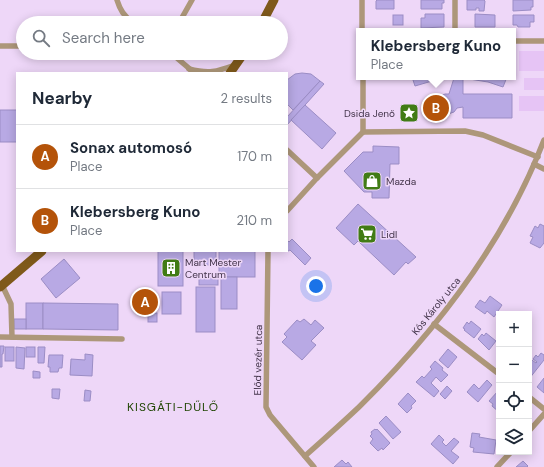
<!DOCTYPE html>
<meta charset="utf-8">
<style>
body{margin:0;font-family:"DM Sans",sans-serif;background:#f2f2f3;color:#1f2937}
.controls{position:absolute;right:12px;bottom:12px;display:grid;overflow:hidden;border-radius:0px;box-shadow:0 2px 10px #0003}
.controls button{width:36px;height:36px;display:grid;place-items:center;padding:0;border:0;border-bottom:1px solid #e0e1e3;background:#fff;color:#1f2937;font:20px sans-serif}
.you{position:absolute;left:316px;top:286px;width:14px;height:14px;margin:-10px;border:3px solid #fff;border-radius:50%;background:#1a73e8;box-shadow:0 0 0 6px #1a73e833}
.badge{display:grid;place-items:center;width:26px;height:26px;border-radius:50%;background:#b45309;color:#fff;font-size:13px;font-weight:700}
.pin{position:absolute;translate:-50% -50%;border:2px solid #fff;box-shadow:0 1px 4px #0006}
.popup{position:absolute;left:356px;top:28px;width:160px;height:52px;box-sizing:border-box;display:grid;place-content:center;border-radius:0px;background:#fff;filter:drop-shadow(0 1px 3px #0005);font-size:13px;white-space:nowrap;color:#747a83}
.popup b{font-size:15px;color:#1f2937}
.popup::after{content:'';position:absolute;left:50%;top:100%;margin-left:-8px;border:8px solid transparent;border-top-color:#fff}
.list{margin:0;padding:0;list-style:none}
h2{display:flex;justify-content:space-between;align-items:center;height:52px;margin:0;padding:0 16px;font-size:17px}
h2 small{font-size:13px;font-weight:400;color:#747a83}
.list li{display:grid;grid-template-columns:26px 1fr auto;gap:12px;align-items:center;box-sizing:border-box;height:64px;padding:0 16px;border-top:1px solid #e0e1e3}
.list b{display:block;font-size:15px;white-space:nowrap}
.list p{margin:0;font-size:13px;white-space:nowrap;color:#747a83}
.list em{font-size:13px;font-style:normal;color:#747a83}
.icon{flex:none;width:22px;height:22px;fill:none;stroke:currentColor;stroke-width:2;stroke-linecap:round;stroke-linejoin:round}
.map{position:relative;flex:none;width:544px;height:467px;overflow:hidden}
.search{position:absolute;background:#fff;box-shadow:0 2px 10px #0003;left:16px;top:16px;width:272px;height:44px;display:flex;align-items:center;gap:10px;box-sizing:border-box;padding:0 14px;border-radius:22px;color:#747a83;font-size:15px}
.panel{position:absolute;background:#fff;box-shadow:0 2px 10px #0003;left:16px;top:72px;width:272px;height:180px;border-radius:0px}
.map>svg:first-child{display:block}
</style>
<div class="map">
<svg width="544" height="467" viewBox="0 0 544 467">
<rect width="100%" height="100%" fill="#eed7f8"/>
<g fill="#e6c4f5">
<rect x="519" y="51" width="25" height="20"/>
<rect x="524" y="78" width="20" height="12"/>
<rect x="519" y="96" width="25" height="15"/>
</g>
<g fill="#b8a9e4" stroke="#9b8dc5">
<path d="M 377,0 L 394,0 L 394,9 L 376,9 L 376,1 Z"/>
<path d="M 421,0 L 444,0 L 444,3 L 442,3 L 442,9 L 421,9 Z"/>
<path d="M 467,0 L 484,0 L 485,1 L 484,11 L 479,11 L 479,8 L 476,8 L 476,10 L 467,10 Z"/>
<path d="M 513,0 L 533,0 L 533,7 L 531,7 L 531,10 L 513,11 Z"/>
<path d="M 425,14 L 444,14 L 444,27 L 421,28 L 421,18 L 425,18 Z"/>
<path d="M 475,14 L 495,15 L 495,27 L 475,27 Z"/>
<rect x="393" y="15" width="10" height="10"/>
<path d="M 513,15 L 534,15 L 534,22 L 530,22 L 530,27 L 518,27 L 517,25 L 513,25 Z"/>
<path d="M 302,73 L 311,74 L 320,81 L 293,110 L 287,104 L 287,80 L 295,74 Z"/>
<path d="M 412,77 L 507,77 L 503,87 L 488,82 L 463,78 L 463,94 L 512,94 L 512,118 L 463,118 L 463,107 L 457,108 L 454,112 L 448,114 L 444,113 L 440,111 L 437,106 L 438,100 L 441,96 L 445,94 L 449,94 L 454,78 L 432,81 L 415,86 Z"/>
<path d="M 320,81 L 324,84 L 287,125 L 287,117 Z"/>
<path d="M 305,105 L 336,133 L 322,149 L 291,120 Z"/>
<rect x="0" y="110" width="17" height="32"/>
<path d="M 373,146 L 399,147 L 399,164 L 390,164 L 389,198 L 372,198 L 372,192 L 364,192 L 344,171 L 363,152 L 373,152 Z"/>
<path d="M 358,204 L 416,257 L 408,264 L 406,262 L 394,275 L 358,241 L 354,245 L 336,228 Z"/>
<path d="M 540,224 L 544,226 L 544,243 L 540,248 L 530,243 L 533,237 L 530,236 L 535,226 L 538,228 Z"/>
<path d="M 292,239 L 311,258 L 305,265 L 290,250 L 288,251 L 287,250 L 287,240 L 289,242 Z"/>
<rect x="158" y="251" width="25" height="35"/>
<rect x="194" y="251" width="22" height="14"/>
<rect x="219" y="251" width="36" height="26"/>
<path d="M 64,259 L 80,278 L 56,298 L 41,279 Z"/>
<rect x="221" y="277" width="16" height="32"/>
<rect x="199" y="278" width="19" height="7"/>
<rect x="196" y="287" width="19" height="45"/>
<path d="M 148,290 L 154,291 L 153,310 L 137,309 L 137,294 L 148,294 Z"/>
<rect x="162" y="292" width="19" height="22"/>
<path d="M 490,296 L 502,305 L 494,317 L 487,311 L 485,314 L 475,307 L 480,300 L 485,303 Z"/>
<rect x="26" y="303" width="17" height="26"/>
<path d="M 43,303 L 118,304 L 118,330 L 43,329 Z"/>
<rect x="148" y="313" width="9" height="9"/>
<rect x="14" y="319" width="12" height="10"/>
<path d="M 304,319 L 311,325 L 315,320 L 324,328 L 311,341 L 316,345 L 302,360 L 282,342 L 287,337 L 284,334 L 297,320 L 300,322 Z"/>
<path d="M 471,321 L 481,329 L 474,338 L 464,330 L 465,329 L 463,328 L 467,322 L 469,324 Z"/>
<path d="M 486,333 L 496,341 L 489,350 L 478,339 L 482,334 L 484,336 Z"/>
<path d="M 0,346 L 4,346 L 3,354 L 2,354 L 2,367 L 0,367 Z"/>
<rect x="5" y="347" width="9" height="14"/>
<path d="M 16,347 L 25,348 L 24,369 L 16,368 Z"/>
<rect x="26" y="347" width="9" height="10"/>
<path d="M 38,347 L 45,347 L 44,363 L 38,363 Z"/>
<path d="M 448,349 L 457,357 L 448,368 L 439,360 Z"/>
<path d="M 541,353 L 544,355 L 544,360 L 529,379 L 529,362 L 532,360 L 536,363 L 537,362 L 533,359 L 536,355 L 538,357 Z"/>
<path d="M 85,354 L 93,355 L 92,376 L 70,375 L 71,359 L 85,360 Z"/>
<path d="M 49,355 L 63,355 L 62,368 L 59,368 L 58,372 L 50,372 L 50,367 L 48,367 Z"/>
<path d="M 435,361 L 443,368 L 442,370 L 448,375 L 441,382 L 436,377 L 431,383 L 439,391 L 434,397 L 416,382 L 422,376 L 424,378 L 432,369 L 430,367 Z"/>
<path d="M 33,371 L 40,372 L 40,378 L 33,378 Z"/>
<path d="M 544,378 L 544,393 L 537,387 Z"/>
<path d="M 487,380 L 492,385 L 478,402 L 467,392 L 474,384 L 479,389 Z"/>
<path d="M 447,386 L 452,391 L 445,399 L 440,394 Z"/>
<path d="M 52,389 L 60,389 L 59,399 L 52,398 Z"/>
<path d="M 85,390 L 91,391 L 90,401 L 84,401 Z"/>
<path d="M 498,391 L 499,392 L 499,412 L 492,406 L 493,404 L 489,401 Z"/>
<path d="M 408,393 L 416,401 L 411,406 L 412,408 L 407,413 L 398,404 Z"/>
<path d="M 386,416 L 401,432 L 393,439 L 379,423 Z"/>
<path d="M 375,429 L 376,430 L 377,429 L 390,443 L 383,450 L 382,448 L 378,451 L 370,443 L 373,439 L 370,436 L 372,434 L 371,432 Z"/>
<path d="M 472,433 L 480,434 L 479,437 L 496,440 L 494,454 L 473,452 L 474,448 L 470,447 Z"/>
<path d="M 439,435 L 444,440 L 442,442 L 446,446 L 454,438 L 459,442 L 451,451 L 459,457 L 453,464 L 431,444 Z"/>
<path d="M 342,460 L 346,464 L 348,462 L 352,467 L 334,467 Z"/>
<path d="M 523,461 L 528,466 L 527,467 L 516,467 Z"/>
</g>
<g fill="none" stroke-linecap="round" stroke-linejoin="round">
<g stroke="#ad977a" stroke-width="5.5">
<path d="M 117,0 C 120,10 124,16 133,23"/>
<path d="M 362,0 L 362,31"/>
<path d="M 455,0 L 455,31"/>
<path d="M 179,23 L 192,0"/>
<path d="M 513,41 L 544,41"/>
<path d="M 0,46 L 23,46"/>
<path d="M 171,53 L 191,70"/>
<path d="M 189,69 C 209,74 216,72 235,65"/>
<path d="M 363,132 L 465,131 L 483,135 L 538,157"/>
<path d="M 287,150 L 317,178"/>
<path d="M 534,164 L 544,169"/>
<path d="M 287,211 L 317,178 L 363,132 L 363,77"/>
<path d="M 268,251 L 266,407 L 270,415 L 314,467"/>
<path d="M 2,285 L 11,304 L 12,337"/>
<path d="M 434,324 L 499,374"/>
<path d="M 0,337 L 122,339"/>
<path d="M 529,397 L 544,409"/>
<path d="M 529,431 L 544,414"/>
<path d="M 305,456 C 323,440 341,424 359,407 C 436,331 505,242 544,140"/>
<path d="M 497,467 L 511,452"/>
</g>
<g stroke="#7f591b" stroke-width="9">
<path d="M 262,23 L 274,0"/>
<path d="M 230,73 L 244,53"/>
<path d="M 0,287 L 42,251"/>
</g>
</g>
<defs>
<g id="sight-square" transform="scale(1)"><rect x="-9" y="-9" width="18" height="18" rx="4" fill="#417c15" stroke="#eed7f8"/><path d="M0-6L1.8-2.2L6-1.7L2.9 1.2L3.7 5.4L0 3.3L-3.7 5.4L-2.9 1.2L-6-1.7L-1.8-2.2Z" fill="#fff"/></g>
<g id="shop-square" transform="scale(1)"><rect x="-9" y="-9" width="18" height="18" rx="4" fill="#417c15" stroke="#eed7f8"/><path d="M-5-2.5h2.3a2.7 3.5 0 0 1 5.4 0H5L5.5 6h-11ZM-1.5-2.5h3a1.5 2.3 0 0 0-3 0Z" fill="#fff"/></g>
<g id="supermarket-square" transform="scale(1)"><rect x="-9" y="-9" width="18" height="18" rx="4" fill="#417c15" stroke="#eed7f8"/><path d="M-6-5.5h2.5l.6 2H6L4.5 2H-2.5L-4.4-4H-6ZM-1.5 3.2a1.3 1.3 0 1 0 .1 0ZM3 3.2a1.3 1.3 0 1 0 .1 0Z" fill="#fff"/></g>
<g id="building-square" transform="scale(1)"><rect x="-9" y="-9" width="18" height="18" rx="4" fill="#417c15" stroke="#eed7f8"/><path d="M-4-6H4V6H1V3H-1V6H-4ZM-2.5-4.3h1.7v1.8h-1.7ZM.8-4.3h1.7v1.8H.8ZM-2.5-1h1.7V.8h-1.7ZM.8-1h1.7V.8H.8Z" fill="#fff"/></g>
</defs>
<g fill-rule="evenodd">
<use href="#sight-square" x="409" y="113"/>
<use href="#shop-square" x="372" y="181"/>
<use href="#supermarket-square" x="367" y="234"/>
<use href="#building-square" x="171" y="268"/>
</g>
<g text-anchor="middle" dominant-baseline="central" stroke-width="3" stroke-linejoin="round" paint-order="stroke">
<g font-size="10" fill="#44354b" stroke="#eed7f8" text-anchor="start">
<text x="395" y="113" text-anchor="end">Dsida Jenő</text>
<text x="386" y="181">Mazda</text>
<text x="381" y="234">Lidl</text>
<text x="185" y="262">Mart Mester<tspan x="185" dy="12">Centrum</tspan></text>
</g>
<g font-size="10" fill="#44354b" stroke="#eed7f8">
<text transform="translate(436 306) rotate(-51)">Kós Károly utca</text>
<text transform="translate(258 360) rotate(-89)">Előd vezér utca</text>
</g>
<g font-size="12" letter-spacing="1" fill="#204503" stroke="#eed7f8">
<text x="173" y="407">KISGÁTI-DŰLŐ</text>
</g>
</g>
</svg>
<div class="controls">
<button>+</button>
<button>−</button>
<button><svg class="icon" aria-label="locate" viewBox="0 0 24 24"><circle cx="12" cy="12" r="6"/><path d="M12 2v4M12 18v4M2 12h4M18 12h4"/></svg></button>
<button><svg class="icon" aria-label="layers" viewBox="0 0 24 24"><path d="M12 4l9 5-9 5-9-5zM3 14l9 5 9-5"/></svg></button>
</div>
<div class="you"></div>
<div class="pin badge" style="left:145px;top:302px">A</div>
<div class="pin badge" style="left:436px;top:108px">B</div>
<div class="popup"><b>Klebersberg Kuno</b>Place</div>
<div class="search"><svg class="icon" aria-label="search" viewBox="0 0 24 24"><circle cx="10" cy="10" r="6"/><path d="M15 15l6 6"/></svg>Search here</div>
<section class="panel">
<h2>Nearby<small>2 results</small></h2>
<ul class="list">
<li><span class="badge">A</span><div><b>Sonax automosó</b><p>Place</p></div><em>170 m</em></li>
<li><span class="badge">B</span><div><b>Klebersberg Kuno</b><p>Place</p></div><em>210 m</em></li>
</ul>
</section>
</div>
